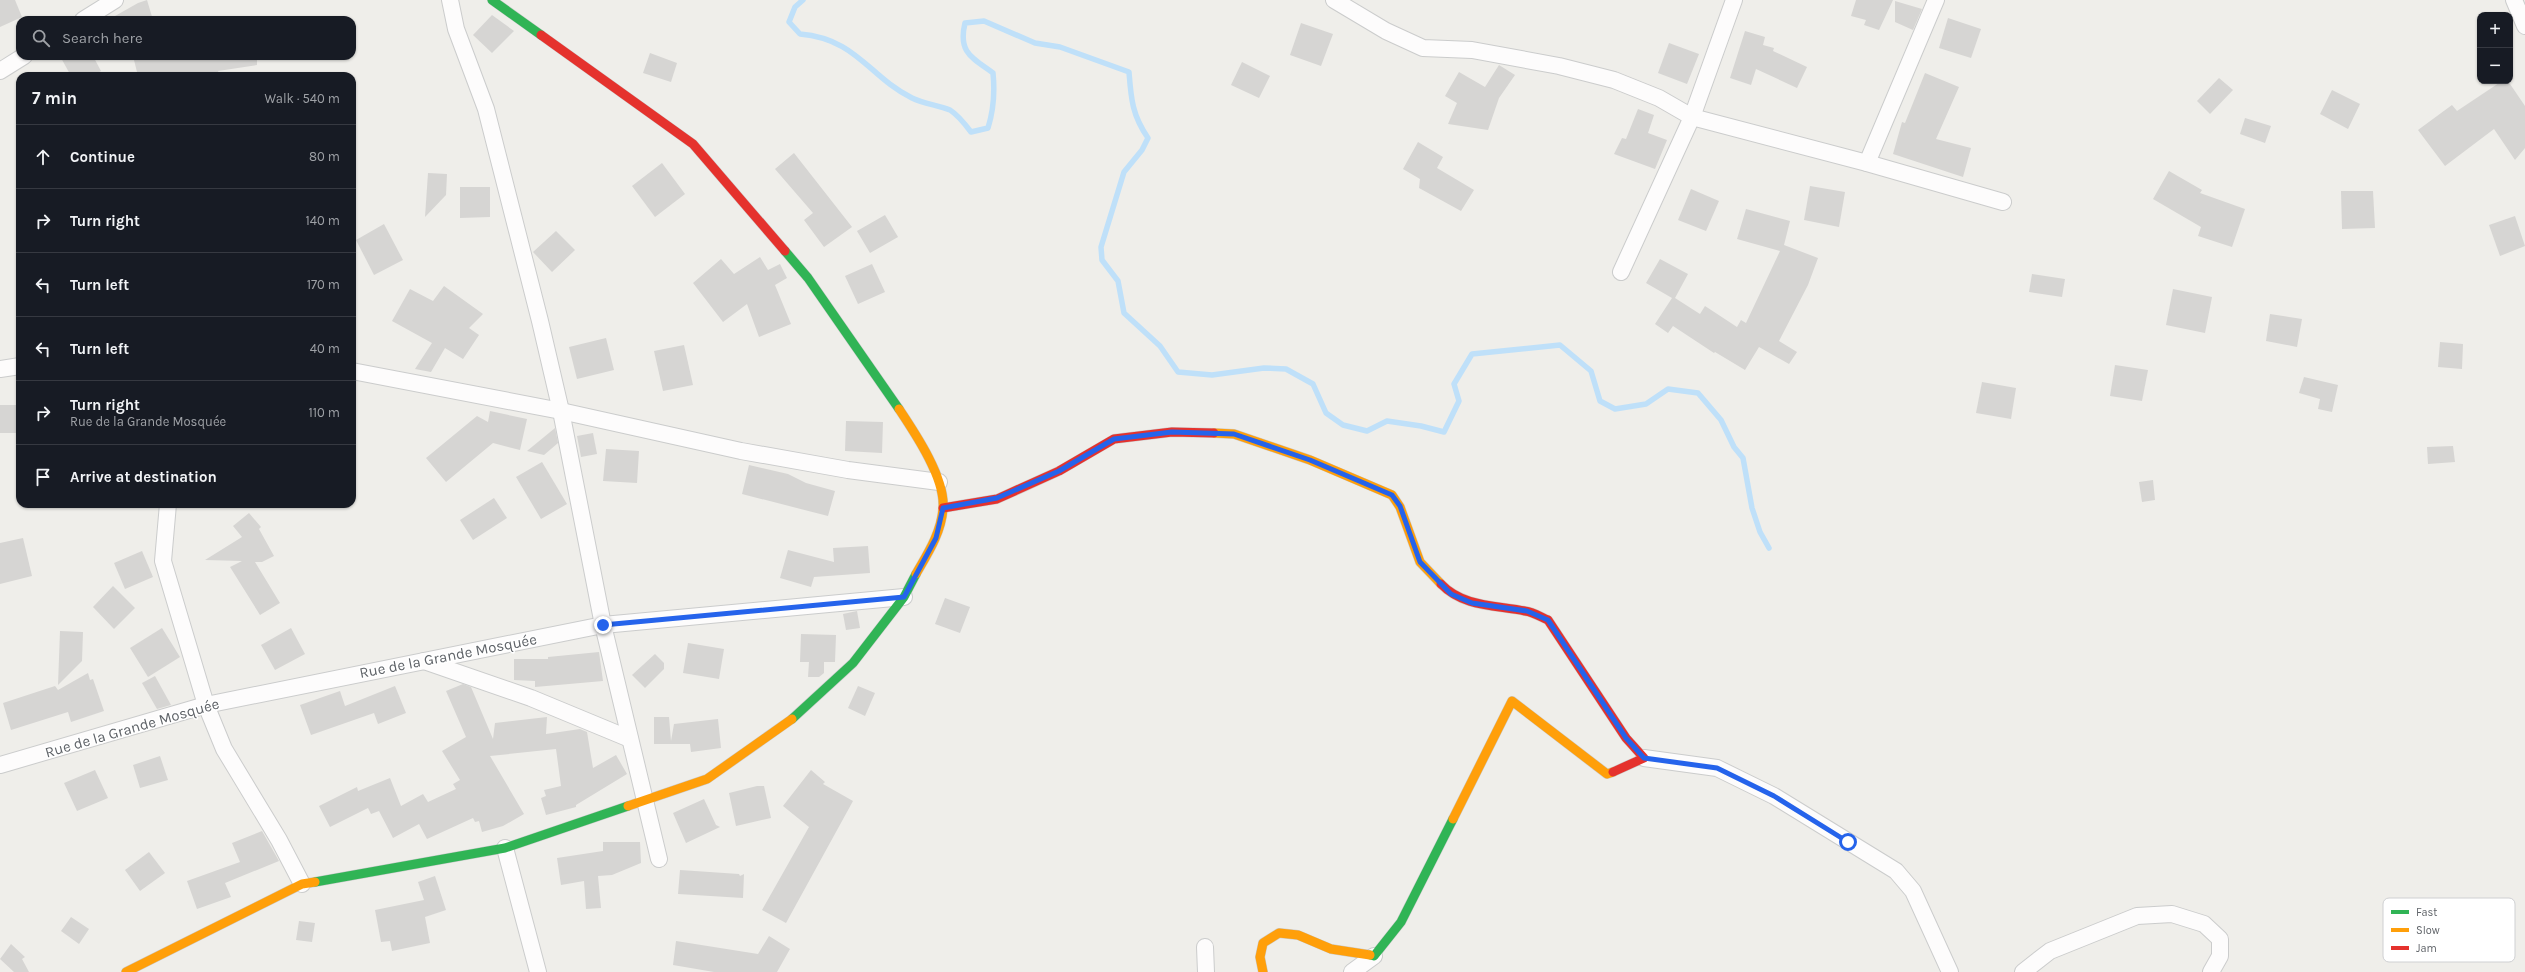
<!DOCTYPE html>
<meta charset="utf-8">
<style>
body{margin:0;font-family:Karla,sans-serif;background:#20242c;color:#f1f3f6}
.controls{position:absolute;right:12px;top:12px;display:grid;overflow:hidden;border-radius:8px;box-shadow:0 1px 3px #0004}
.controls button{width:36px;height:36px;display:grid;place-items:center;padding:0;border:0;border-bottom:1px solid #363941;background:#171b24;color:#f1f3f6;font:20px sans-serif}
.stop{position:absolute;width:12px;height:12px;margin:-9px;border:3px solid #2563eb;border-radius:50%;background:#fff}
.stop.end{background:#2563eb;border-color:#fff;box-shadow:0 1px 4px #0008}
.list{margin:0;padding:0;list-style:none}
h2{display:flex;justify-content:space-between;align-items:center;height:52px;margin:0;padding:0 16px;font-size:17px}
h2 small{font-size:13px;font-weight:400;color:#9ea1a6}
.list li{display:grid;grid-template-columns:26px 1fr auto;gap:12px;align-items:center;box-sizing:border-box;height:64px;padding:0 16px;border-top:1px solid #363941}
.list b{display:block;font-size:15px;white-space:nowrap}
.list p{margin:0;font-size:13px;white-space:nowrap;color:#9ea1a6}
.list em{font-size:13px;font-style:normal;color:#9ea1a6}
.icon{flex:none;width:22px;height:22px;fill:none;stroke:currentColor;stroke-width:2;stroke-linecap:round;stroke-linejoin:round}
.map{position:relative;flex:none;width:2525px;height:972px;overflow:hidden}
.search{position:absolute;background:#171b24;box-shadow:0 1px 3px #0004;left:16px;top:16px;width:340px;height:44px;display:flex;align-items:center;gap:10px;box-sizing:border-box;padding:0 14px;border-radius:12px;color:#9ea1a6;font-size:15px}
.panel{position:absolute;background:#171b24;box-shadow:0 1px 3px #0004;left:16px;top:72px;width:340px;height:436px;border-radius:12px}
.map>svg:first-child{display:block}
</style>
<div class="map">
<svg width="2525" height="972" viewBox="0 0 2525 972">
<rect width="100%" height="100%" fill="#efeeea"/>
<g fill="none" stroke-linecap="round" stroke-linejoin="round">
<path stroke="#bfe0f9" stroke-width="5.5" d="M 803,0 L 795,7 L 789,22 L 800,34 C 857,39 868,76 912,98 C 924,104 938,105 950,110 C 958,115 965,124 971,132 L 988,128 C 994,109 995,93 993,73 C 971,57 958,52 965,23 L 984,21 L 1035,43 L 1060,47 L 1129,72 C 1131,98 1132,115 1148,138 L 1142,150 L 1124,172 L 1101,247 L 1102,260 L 1118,281 L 1124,313 L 1160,346 L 1178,372 L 1212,375 L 1264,368 L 1286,369 L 1313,384 L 1326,413 L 1343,425 L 1367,431 L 1387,421 L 1421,426 L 1444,432 L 1459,401 L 1454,384 L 1472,354 L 1560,345 L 1591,371 L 1600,401 L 1615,409 L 1646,404 L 1668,389 L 1698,393 L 1721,420 L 1734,447 L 1743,458 L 1752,508 L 1760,532 L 1769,548"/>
</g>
<g fill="#d6d5d3">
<path d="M 0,0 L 15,0 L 22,17 L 0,27 Z"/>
<path d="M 147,0 L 153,20 L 108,20 L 138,3 Z"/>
<path d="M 1856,0 L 1893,0 L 1879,30 L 1864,25 L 1866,20 L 1851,16 Z"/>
<path d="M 1895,1 L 1922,9 L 1913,30 L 1895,22 Z"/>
<path d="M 492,15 L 514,31 L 492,53 L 473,35 Z"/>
<path d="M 1948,18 L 1981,29 L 1971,58 L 1939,48 Z"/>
<path d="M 1301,23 L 1333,34 L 1321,66 L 1290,55 Z"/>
<path d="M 1745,31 L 1765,37 L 1763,45 L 1774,48 L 1773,51 L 1807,67 L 1797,88 L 1756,69 L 1751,85 L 1730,78 Z"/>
<path d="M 1669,43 L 1699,54 L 1687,84 L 1658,73 Z"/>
<path d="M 650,53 L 677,63 L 671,82 L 643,73 Z"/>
<path d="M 60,56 L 93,56 L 101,71 L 92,76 L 71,76 Z"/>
<path d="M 133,56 L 257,56 L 257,65 L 218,71 L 220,76 L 138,76 Z"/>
<path d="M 1242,62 L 1270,76 L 1259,98 L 1231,85 Z"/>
<path d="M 1499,65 L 1515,75 L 1499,98 L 1488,130 L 1448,124 L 1457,103 L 1445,96 L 1459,72 L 1485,87 Z"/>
<path d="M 1925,73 L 1959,87 L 1936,139 L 1971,148 L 1963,177 L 1893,154 L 1902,122 L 1905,123 Z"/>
<path d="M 2219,78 L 2233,90 L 2210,114 L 2197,101 Z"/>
<path d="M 2502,81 L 2508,81 L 2525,106 L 2525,148 L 2515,160 L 2494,129 L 2445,166 L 2418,130 L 2452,105 L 2457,111 Z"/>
<path d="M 2332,90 L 2360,104 L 2348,129 L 2320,114 Z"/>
<path d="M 1638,109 L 1654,115 L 1648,133 L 1667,140 L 1655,169 L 1614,154 L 1622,138 L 1626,139 Z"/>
<path d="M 2245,118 L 2271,126 L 2265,143 L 2240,134 Z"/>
<path d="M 1418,142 L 1443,157 L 1437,168 L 1474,190 L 1461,211 L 1419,188 L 1420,179 L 1403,169 Z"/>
<path d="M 794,153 L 852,227 L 824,247 L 804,220 L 813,213 L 775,169 Z"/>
<path d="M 662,163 L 685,194 L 655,217 L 632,186 Z"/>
<path d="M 2169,171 L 2202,190 L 2200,193 L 2245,209 L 2232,247 L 2198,236 L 2201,227 L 2153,199 Z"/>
<path d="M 428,173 L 447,174 L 446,195 L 425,217 Z"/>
<path d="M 1810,186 L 1845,192 L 1839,227 L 1804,220 Z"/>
<path d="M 460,187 L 490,187 L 490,217 L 460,218 Z"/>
<path d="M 1691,189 L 1719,201 L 1706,231 L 1678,220 Z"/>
<path d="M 2341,191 L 2373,191 L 2375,228 L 2342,229 Z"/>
<path d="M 1746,209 L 1790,221 L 1784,245 L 1818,258 L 1808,285 L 1779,341 L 1797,352 L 1789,364 L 1759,347 L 1745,370 L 1715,352 L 1714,353 L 1673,326 L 1668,333 L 1655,324 L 1672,298 L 1646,283 L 1660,259 L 1688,274 L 1675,298 L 1700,314 L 1705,306 L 1737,327 L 1741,320 L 1746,323 L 1780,251 L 1737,239 Z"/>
<path d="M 885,215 L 898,237 L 870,253 L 857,231 Z"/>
<path d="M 2515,216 L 2525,246 L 2500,256 L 2489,225 Z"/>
<path d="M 384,224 L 403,260 L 374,275 L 356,240 Z"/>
<path d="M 556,231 L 575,250 L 552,272 L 533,252 Z"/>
<path d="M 760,257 L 768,270 L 780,264 L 787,278 L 775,285 L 791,324 L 759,337 L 747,304 L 723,322 L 693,283 L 721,259 L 734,274 Z"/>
<path d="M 872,264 L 885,292 L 858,304 L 845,276 Z"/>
<path d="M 2032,274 L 2065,279 L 2062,297 L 2029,292 Z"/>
<path d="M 444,286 L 483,314 L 469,328 L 479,335 L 463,359 L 445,348 L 431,372 L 415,369 L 432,343 L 392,321 L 410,289 L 433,301 Z"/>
<path d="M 2173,289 L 2212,297 L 2205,333 L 2166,325 Z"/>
<path d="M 2270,314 L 2302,319 L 2297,347 L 2266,341 Z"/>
<path d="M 606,338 L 614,370 L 577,379 L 569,347 Z"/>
<path d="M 2440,342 L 2463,344 L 2462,369 L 2438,367 Z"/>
<path d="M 684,345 L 693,385 L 663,391 L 654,351 Z"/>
<path d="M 2115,365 L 2148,370 L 2142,401 L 2110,396 Z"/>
<path d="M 2304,377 L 2338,385 L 2332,412 L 2318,409 L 2320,399 L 2299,393 Z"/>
<path d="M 1982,382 L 2016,388 L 2011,419 L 1976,413 Z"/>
<rect x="0" y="405" width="20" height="28"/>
<path d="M 490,411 L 527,419 L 520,450 L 493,443 L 446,482 L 426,458 L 477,416 L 488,422 Z"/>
<path d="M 846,421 L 883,422 L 882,453 L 845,451 Z"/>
<path d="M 555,428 L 558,443 L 544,455 L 527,451 Z"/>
<path d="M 593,433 L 597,454 L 581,457 L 577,436 Z"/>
<path d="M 2453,446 L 2455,462 L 2428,464 L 2427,447 Z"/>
<path d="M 606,449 L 639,451 L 637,483 L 603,481 Z"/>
<path d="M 542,462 L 567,504 L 541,519 L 516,477 Z"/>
<path d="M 749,465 L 788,474 L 806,483 L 835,491 L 828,516 L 742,494 Z"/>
<path d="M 2153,480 L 2155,500 L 2142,502 L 2139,482 Z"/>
<path d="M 494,498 L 507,518 L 473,540 L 460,520 Z"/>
<path d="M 249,513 L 261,527 L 259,529 L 274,556 L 262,562 L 255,562 L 280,603 L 260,615 L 230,567 L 242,561 L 205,560 L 242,537 L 233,526 Z"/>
<path d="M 23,538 L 32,576 L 0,584 L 0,543 Z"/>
<path d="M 868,546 L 870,573 L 814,577 L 811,587 L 780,578 L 788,550 L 834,562 L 833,548 Z"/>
<path d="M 142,551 L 153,577 L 125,589 L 114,563 Z"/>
<path d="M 113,586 L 135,608 L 114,629 L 93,607 Z"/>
<path d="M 945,598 L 970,607 L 960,633 L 935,624 Z"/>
<path d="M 857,611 L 860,628 L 846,630 L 843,614 Z"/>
<path d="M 162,628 L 180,657 L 148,677 L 130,648 Z"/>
<path d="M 291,628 L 305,654 L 275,670 L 261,645 Z"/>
<path d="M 60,631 L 83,632 L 82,661 L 58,685 Z"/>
<path d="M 801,634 L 836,635 L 835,662 L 824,662 L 824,673 L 819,677 L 808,677 L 809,662 L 800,662 Z"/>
<path d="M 688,643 L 724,649 L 719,679 L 683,673 Z"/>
<path d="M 599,652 L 603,681 L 535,687 L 535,681 L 514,680 L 514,659 L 548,659 L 548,657 Z"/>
<path d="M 655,654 L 664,663 L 664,669 L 645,688 L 632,675 Z"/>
<path d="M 88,673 L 90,680 L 93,679 L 104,711 L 71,722 L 68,712 L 11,730 L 3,703 L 55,686 L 58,690 Z"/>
<path d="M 155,676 L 171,705 L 157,709 L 142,683 Z"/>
<path d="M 463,684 L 471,687 L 493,739 L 495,723 L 547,717 L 546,734 L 580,729 L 587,732 L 593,768 L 616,755 L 627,774 L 576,805 L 576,807 L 546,815 L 541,798 L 546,796 L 544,790 L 561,786 L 556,749 L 490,756 L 524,814 L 503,826 L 482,832 L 479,821 L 475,822 L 473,818 L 427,839 L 419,824 L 393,838 L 379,811 L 371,814 L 368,808 L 330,827 L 319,806 L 357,787 L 358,791 L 390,778 L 401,806 L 423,794 L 428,802 L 456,789 L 453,784 L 460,780 L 442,751 L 466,737 L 446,691 Z"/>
<path d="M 395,686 L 406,713 L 378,724 L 374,713 L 311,735 L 300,705 L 340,691 L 345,706 Z"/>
<path d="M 858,686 L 875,693 L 865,716 L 848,708 Z"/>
<path d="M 654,717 L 669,717 L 671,741 L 674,724 L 718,719 L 721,748 L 691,752 L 690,744 L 654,744 Z"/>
<path d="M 160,756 L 168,780 L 140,788 L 133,765 Z"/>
<path d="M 95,770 L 108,798 L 77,811 L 64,783 Z"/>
<path d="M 811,770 L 825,782 L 823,784 L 853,801 L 786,923 L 762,910 L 809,827 L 783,806 Z"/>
<path d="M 757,786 L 764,786 L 771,818 L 736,826 L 729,793 Z"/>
<path d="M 704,799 L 716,825 L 720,827 L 686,843 L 673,813 Z"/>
<path d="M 262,831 L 279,861 L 225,883 L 231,897 L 197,909 L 187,881 L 240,862 L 232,843 Z"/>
<path d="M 603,842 L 640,842 L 641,863 L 612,875 L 598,876 L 601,908 L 586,909 L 584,881 L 561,885 L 557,858 L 603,851 Z"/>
<path d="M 149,852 L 165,873 L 140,891 L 125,870 Z"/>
<path d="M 680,870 L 739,874 L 740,876 L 744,874 L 743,898 L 678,894 Z"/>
<path d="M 435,876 L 446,910 L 425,917 L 430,943 L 392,951 L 390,941 L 381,942 L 375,910 L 424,900 L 418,882 Z"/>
<path d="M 71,917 L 89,929 L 79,944 L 61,931 Z"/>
<path d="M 299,921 L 315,923 L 312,942 L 296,940 Z"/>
<path d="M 769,936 L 790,949 L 777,972 L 714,972 L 673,965 L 676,941 L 758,954 Z"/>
<path d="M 11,944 L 25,957 L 22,959 L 29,972 L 14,972 L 0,959 Z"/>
</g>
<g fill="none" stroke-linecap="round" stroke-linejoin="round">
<g stroke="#cbcccc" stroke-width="18">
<g id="street">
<path d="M 450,0 L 456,29 L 486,109 L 540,321 L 561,411 L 603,625 L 659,859"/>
<path d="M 1334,0 L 1386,31 L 1423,48 L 1472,50 L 1559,66 L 1614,80 L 1659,98 L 1692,117 L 1867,163 L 2003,202"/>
<path d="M 2514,0 L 2525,26"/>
<path d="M 83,20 L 115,0"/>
<path d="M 0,71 L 24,56"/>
<path d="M 1867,163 L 1936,0"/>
<path d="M 1621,272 L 1692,117 L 1734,0"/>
<path d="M 0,369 L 20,366"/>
<path d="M 352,371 L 561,411 L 741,451 L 848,470 L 939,482"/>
<path d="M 168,504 L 163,561 L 206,705 L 224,749 L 279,840 L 302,884"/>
<path d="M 424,661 L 531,698 L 630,739"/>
<path d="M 1644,758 L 1717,768 L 1774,796 L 1896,871 L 1913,891 L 1950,972"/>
<path d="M 0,765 L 206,705 L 603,625 L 904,597"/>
<path d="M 505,848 L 538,972"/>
<path d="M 1205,947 L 1206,972"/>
<path d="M 1352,972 L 1374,956"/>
<path d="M 2023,972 L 2050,951 L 2137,916 L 2172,914 L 2204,924 L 2220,939 L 2220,956 L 2211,972"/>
</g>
</g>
<g stroke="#cacacb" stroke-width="10">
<g id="fast">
<path d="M 492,0 L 541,35"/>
<path d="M 785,251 L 808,278 L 899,409"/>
<path d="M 792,719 L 853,663 L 904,597 L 916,574"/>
<path d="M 315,882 L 505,848 L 628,806"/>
<path d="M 1370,955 L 1374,956 L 1401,922 L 1453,819"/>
</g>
</g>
<g stroke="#cacacb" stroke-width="10">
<g id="slow">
<path d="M 899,409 C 915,433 946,479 943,509 C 941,533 928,553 916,574"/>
<path d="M 1214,433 L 1234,434 L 1310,460 L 1392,495 L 1400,507 L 1420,562 L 1441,584"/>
<path d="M 628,806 L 707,779 L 792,719"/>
<path d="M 1453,819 L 1512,701 L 1607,774 L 1613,772"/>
<path d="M 126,972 L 302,884 L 315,882"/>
<path d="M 1263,972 L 1260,957 L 1263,943 L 1279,933 L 1298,935 L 1331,949 L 1370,955"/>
</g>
</g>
<g stroke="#cacacb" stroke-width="10">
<g id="jam">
<path d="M 541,35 L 693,144 L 785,251"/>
<path d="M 943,508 L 997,499 L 1059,471 L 1114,439 L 1172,432 L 1214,433"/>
<path d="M 1441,584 C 1463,607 1495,605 1525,611 C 1533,612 1541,617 1548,620 L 1626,738 L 1644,758 L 1613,772"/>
</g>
</g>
<use href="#street" stroke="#fdfcfc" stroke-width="16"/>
<use href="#fast" stroke="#30b455" stroke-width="9"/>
<use href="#slow" stroke="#ff9f0a" stroke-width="9"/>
<use href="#jam" stroke="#e5322d" stroke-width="9"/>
</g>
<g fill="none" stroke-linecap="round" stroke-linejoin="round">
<path stroke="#2563eb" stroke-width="5" d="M 603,625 L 904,597 L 936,538 L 943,508 L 997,498 L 1059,471 L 1114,439 L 1172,432 L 1234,434 L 1310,460 L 1392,495 L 1400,506 L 1420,562 L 1451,594 L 1472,603 L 1527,611 L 1548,620 L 1626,738 L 1644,758 L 1717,768 L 1774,796 L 1848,842"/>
</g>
<g text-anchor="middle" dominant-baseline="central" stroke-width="3" stroke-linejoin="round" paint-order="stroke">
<g font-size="15" fill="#5f6368" stroke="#fff">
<text transform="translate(448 656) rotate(-11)">Rue de la Grande Mosquée</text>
<text transform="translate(132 728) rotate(-16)">Rue de la Grande Mosquée</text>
</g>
</g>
<rect x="2383" y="898" width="132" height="64" rx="6" fill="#fff" stroke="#cfd0d2" stroke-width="1"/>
<rect x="2391" y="910" width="18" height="4" fill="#30b455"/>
<rect x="2391" y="928" width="18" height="4" fill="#ff9f0a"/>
<rect x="2391" y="946" width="18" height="4" fill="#e5322d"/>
<g font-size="11" fill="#5f6368">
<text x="2416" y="916">Fast</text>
<text x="2416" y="934">Slow</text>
<text x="2416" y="952">Jam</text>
</g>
</svg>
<div class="controls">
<button>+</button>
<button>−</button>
</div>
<div class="stop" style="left:1848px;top:842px"></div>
<div class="stop end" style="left:603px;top:625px"></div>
<div class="search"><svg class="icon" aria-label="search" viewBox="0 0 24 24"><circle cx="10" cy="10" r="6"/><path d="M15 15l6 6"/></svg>Search here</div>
<section class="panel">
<h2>7 min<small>Walk · 540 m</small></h2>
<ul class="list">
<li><svg class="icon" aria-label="ahead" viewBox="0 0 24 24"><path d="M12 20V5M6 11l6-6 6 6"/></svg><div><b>Continue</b></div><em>80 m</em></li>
<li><svg class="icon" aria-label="right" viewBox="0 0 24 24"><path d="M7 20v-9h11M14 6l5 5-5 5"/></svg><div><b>Turn right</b></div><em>140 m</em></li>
<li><svg class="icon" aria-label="left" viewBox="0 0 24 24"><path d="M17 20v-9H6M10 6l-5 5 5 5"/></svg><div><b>Turn left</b></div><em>170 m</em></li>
<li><svg class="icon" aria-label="left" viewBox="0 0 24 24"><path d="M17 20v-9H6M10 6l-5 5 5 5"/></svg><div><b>Turn left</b></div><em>40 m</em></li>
<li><svg class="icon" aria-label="right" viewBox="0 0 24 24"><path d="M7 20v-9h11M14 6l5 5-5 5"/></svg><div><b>Turn right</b><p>Rue de la Grande Mosquée</p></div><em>110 m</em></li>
<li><svg class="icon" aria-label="arrive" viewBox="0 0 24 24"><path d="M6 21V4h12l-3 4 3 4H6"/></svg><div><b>Arrive at destination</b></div></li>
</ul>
</section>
</div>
